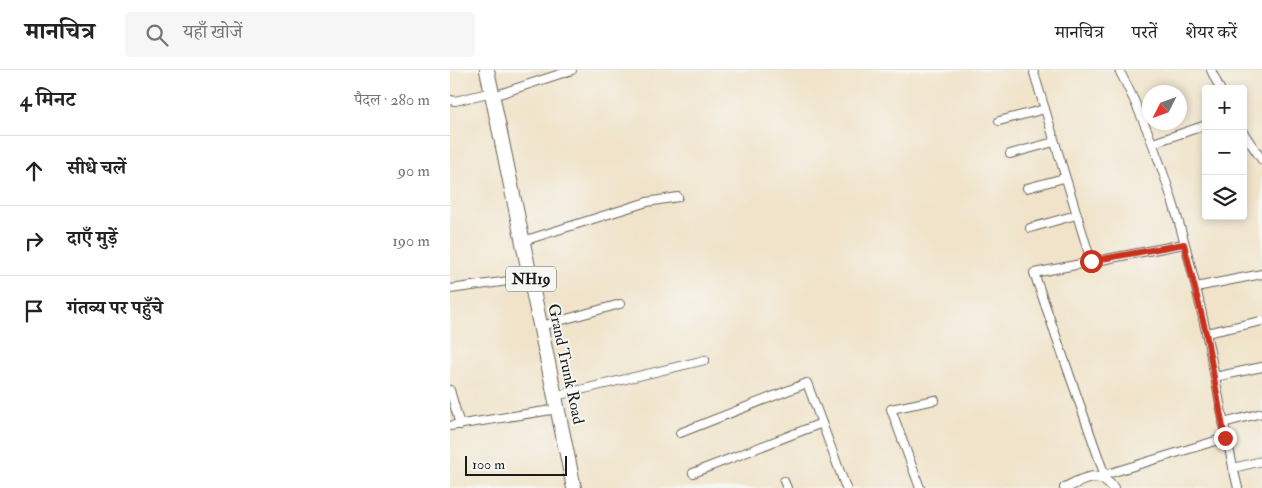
<!DOCTYPE html>
<html lang="hi">
<meta charset="utf-8">
<style>
body{margin:0;font-family:"IM FELL Double Pica","Noto Serif Devanagari",serif;background:#f6f6f6;color:#222}
.controls{position:absolute;right:15px;top:15px;display:grid;overflow:hidden;border-radius:5px;box-shadow:0 2px 8px #0003}
.controls button{width:45px;height:45px;display:grid;place-items:center;padding:0;border:0;border-bottom:1px solid #e0e0e0;background:#fff;color:#222;font:25px sans-serif}
.compass{position:absolute;left:692px;top:15px;width:45px;height:45px;border-radius:50%;background:#fff;box-shadow:0 2px 8px #0003;rotate:228deg}
.scale{position:absolute;left:15px;bottom:12px;width:102px;box-sizing:border-box;padding-left:5px;border:2px solid #1c1c1c;border-top:0;font-size:14px;line-height:18px;white-space:nowrap;color:#1c1c1c;-webkit-text-stroke:4px #f6f6f2;paint-order:stroke}
.stop{position:absolute;width:15px;height:15px;margin:-11px;border:4px solid #c8321e;border-radius:50%;background:#fff}
.stop.end{background:#c8321e;border-color:#fff;box-shadow:0 1px 5px #0008}
.list{margin:0;padding:0;list-style:none}
h2{display:flex;justify-content:space-between;align-items:center;height:65px;margin:0;padding:0 20px;font-size:21px}
h2 small{font-size:16px;font-weight:400;color:#767676}
.list li{display:grid;grid-template-columns:32px 1fr auto;gap:15px;align-items:center;box-sizing:border-box;height:70px;padding:0 20px;border-top:1px solid #e0e0e0}
.list b{display:block;font-size:19px;white-space:nowrap}
.list em{font-size:16px;font-style:normal;color:#767676}
.icon{flex:none;width:28px;height:28px;fill:none;stroke:currentColor;stroke-width:2;stroke-linecap:round;stroke-linejoin:round}
.map{position:relative;flex:none;width:812px;height:418px;overflow:hidden}
header{display:flex;align-items:center;gap:30px;box-sizing:border-box;height:70px;padding:0 25px;background:#fff;border-bottom:1px solid #e0e0e0}
header strong{font-size:24px}
nav{display:flex;gap:28px;margin-inline-start:auto;font-size:18px}
.search{width:350px;height:45px;background:#f6f6f6;display:flex;align-items:center;gap:12px;box-sizing:border-box;padding:0 18px;border-radius:5px;color:#767676;font-size:19px}
main{display:flex}
aside{flex:1;background:#fff}
.map>svg:first-child{display:block}
</style>
<header>
<strong>मानचित्र</strong>
<div class="search"><svg class="icon" aria-label="search" viewBox="0 0 24 24"><circle cx="10" cy="10" r="6"/><path d="M15 15l6 6"/></svg>यहाँ खोजें</div>
<nav><a>मानचित्र</a><a>परतें</a><a>शेयर करें</a></nav>
</header>
<main>
<aside>
<h2>4 मिनट<small>पैदल · 280 m</small></h2>
<ul class="list">
<li><svg class="icon" aria-label="ahead" viewBox="0 0 24 24"><path d="M12 20V5M6 11l6-6 6 6"/></svg><div><b>सीधे चलें</b></div><em>90 m</em></li>
<li><svg class="icon" aria-label="right" viewBox="0 0 24 24"><path d="M7 20v-9h11M14 6l5 5-5 5"/></svg><div><b>दाएँ मुड़ें</b></div><em>190 m</em></li>
<li><svg class="icon" aria-label="arrive" viewBox="0 0 24 24"><path d="M6 21V4h12l-3 4 3 4H6"/></svg><div><b>गंतव्य पर पहुँचे</b></div></li>
</ul>
</aside>
<div class="map">
<svg width="812" height="418" viewBox="0 0 812 418">
<rect width="100%" height="100%" fill="#f6f6f2"/>
<filter id="ink" filterUnits="userSpaceOnUse"><feTurbulence type="fractalNoise" baseFrequency=".02" numOctaves="2"/><feDisplacementMap in="SourceGraphic" scale="10" xChannelSelector="R" yChannelSelector="G"/><feConvolveMatrix kernelMatrix="1 2 1 2 8 2 1 2 1" color-interpolation-filters="sRGB"/></filter>
<filter id="wash" filterUnits="userSpaceOnUse"><feTurbulence type="fractalNoise" baseFrequency=".0096" numOctaves="4" result="noise"/><feDisplacementMap in="SourceGraphic" scale="20" xChannelSelector="R" yChannelSelector="G"/><feGaussianBlur stdDeviation="1.12" result="paint"/><feColorMatrix in="noise" values="0 0 0 0 0 0 0 0 0 0 0 0 0 0 0 0 0 1.4 0 .05"/><feComposite in="paint" operator="in"/></filter>
<g filter="url(#wash)">
<rect width="100%" height="100%" fill="#f0e3c9"/>
</g>
<g filter="url(#ink)">
<g fill="none" stroke-linecap="round" stroke-linejoin="round">
<g stroke="#666259" stroke-width="10">
<g id="street">
<path d="M 669,0 C 712,81 737,173 756,262 C 767,314 775,366 788,418"/>
<path d="M 761,0 L 770,19"/>
<path d="M 584,3 L 641,191"/>
<path d="M 43,26 L 122,0"/>
<path d="M 0,30 L 5,31 L 42,22"/>
<path d="M 549,51 L 595,39"/>
<path d="M 793,62 L 812,90"/>
<path d="M 703,73 L 756,55"/>
<path d="M 560,84 L 604,72"/>
<path d="M 577,118 L 614,108"/>
<path d="M 580,158 L 626,145"/>
<path d="M 73,171 L 197,132 L 228,127"/>
<path d="M 746,217 L 812,204"/>
<path d="M 0,219 L 81,208"/>
<path d="M 91,256 L 170,234"/>
<path d="M 756,263 L 812,251"/>
<path d="M 765,307 L 812,297"/>
<path d="M 0,320 L 10,355"/>
<path d="M 105,326 L 255,290"/>
<path d="M 773,353 L 812,343"/>
<path d="M 0,356 L 108,339"/>
<path d="M 230,363 L 357,313 L 396,418"/>
<path d="M 783,398 L 812,391"/>
<path d="M 243,403 L 372,353"/>
<path d="M 654,405 L 775,368"/>
<path d="M 656,409 L 584,203 L 734,174"/>
<path d="M 334,411 L 337,418"/>
<path d="M 470,418 L 441,339 L 485,330"/>
</g>
</g>
<g stroke="#666259" stroke-width="12">
<path id="secondary" d="M 615,418 C 633,409 649,399 663,418"/>
</g>
<g stroke="#666259" stroke-width="16">
<path id="highway" d="M 37,0 L 124,418"/>
</g>
<use href="#street" stroke="#fff" stroke-width="8"/>
<use href="#secondary" stroke="#fff" stroke-width="10"/>
<use href="#highway" stroke="#fff" stroke-width="14"/>
</g>
</g>
<g fill="none" stroke-linecap="round" stroke-linejoin="round" filter="url(#ink)">
<path stroke="#c8321e" stroke-width="6" d="M 641,191 L 734,174 L 756,263 L 775,368"/>
</g>
<g text-anchor="middle" dominant-baseline="central" stroke-width="4" stroke-linejoin="round" paint-order="stroke">
<rect fill="#f6f6f2" stroke="#5d5d5c" stroke-width="1" x="56" y="196.5" width="50" height="25" rx="4"/>
<g font-size="15" font-weight="bold" fill="#1c1c1c">
<text x="81" y="209">NH19</text>
</g>
<g font-size="16" fill="#1c1c1c" stroke="#f6f6f2">
<text transform="translate(116 294) rotate(78)">Grand Trunk Road</text>
</g>
</g>
</svg>
<div class="controls">
<button>+</button>
<button>−</button>
<button><svg class="icon" aria-label="layers" viewBox="0 0 24 24"><path d="M12 4l9 5-9 5-9-5zM3 14l9 5 9-5"/></svg></button>
</div>
<svg class="compass" viewBox="-18 -18 36 36"><path d="M0-13l5 13h-10z" fill="#e53935"/><path d="M0 13l5-13h-10z" fill="#767676"/></svg>
<div class="scale">100 m</div>
<div class="stop" style="left:641px;top:191px"></div>
<div class="stop end" style="left:775px;top:368px"></div>
</div>
</main>
